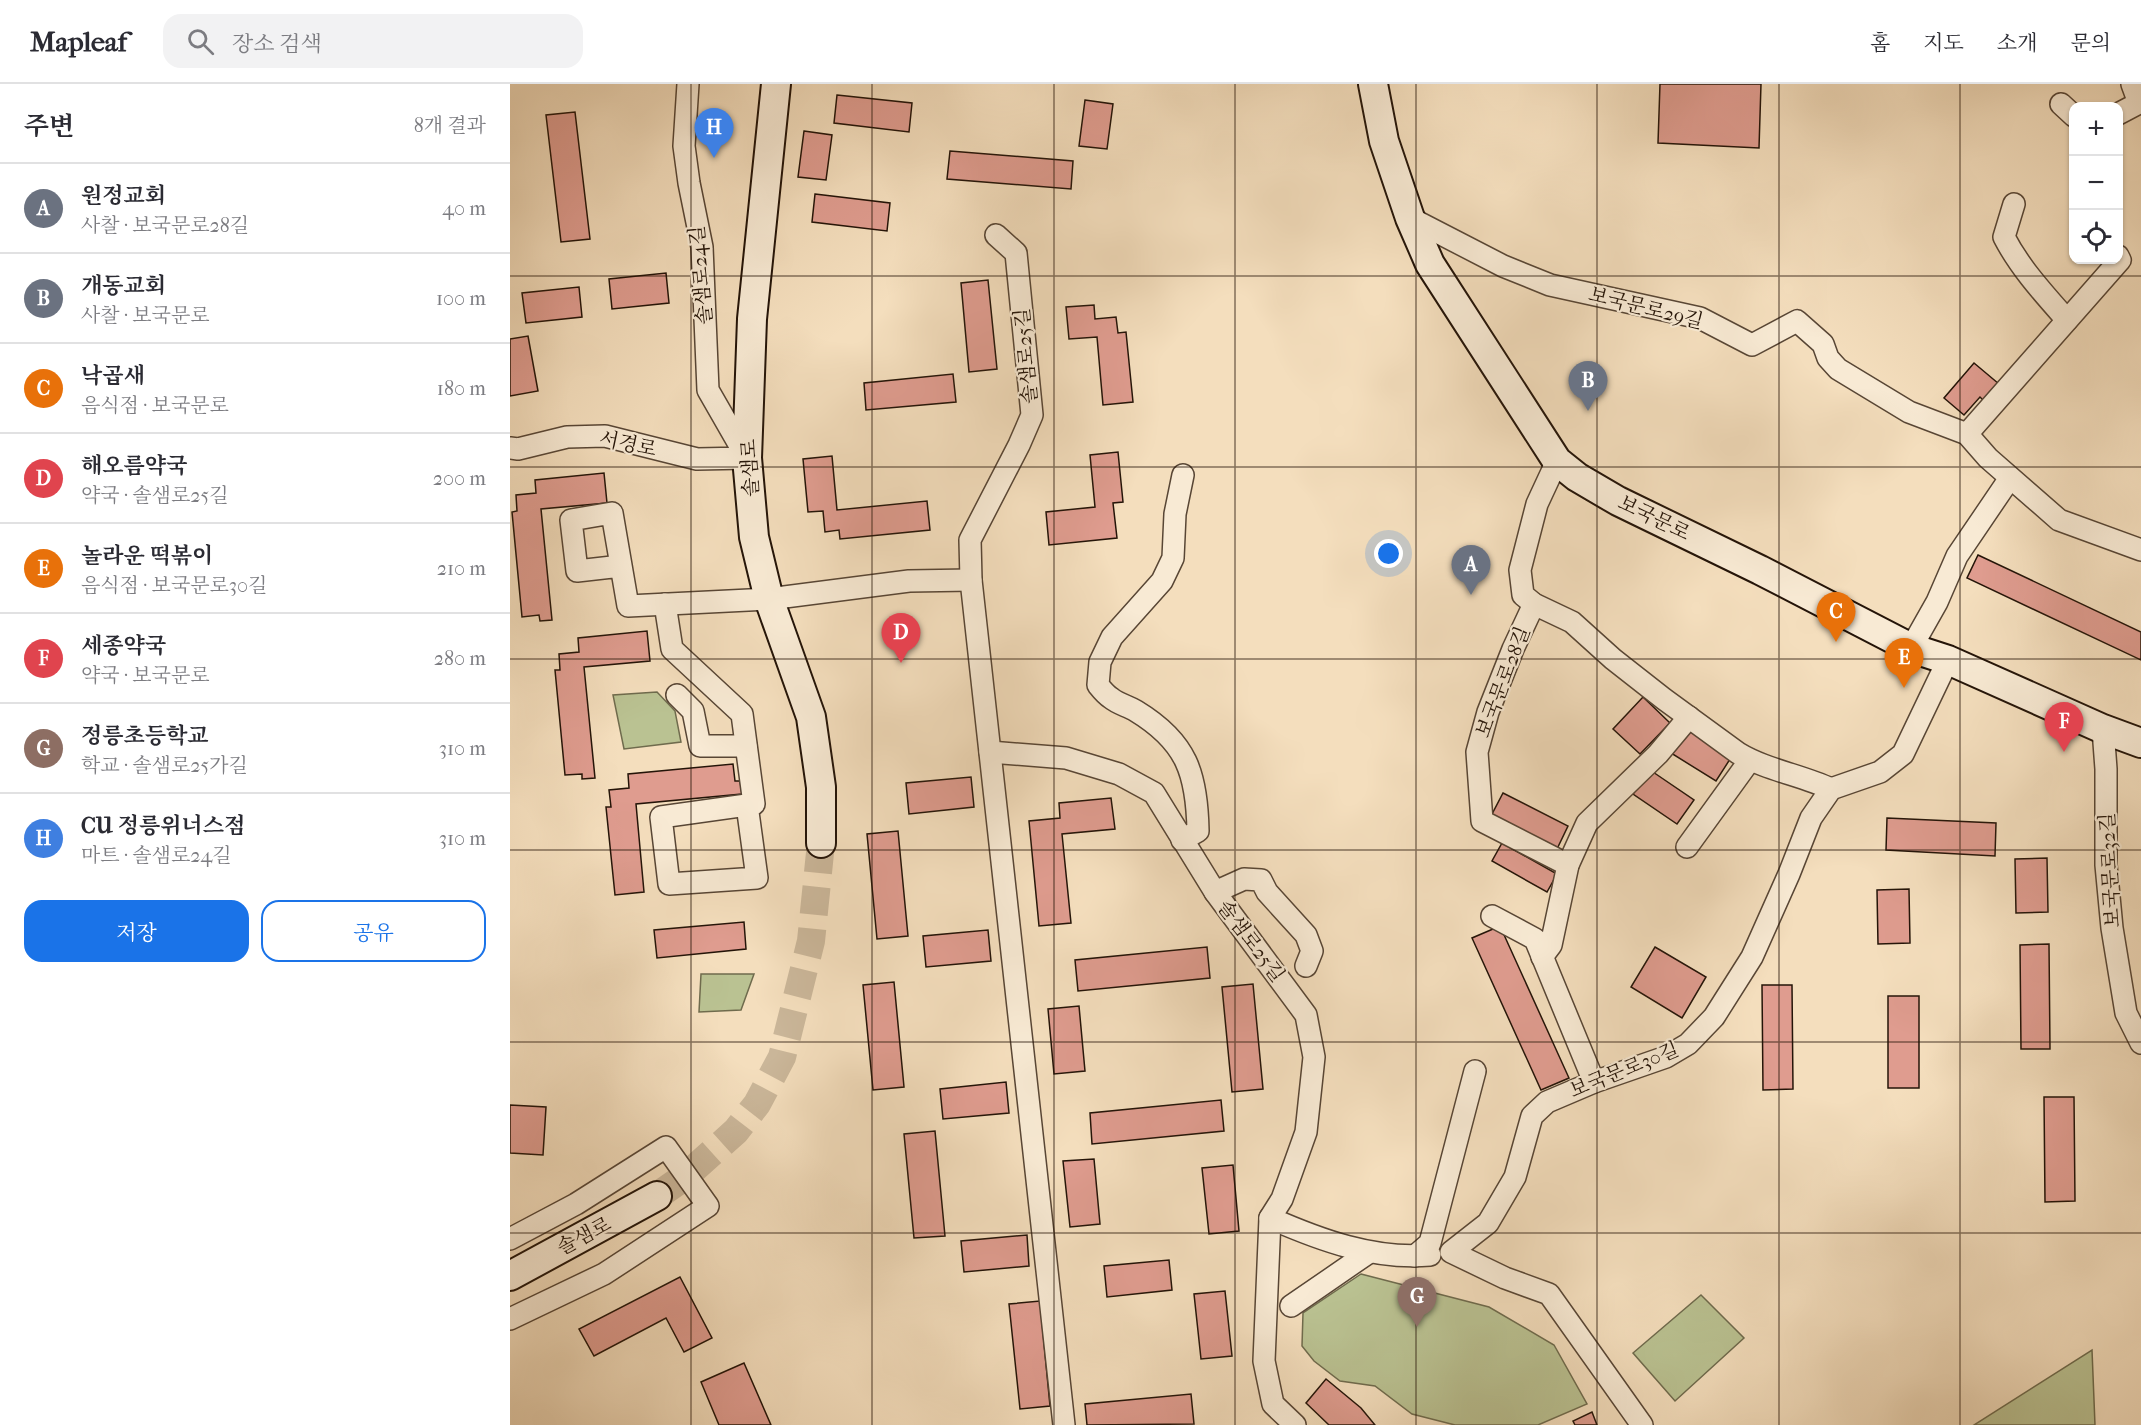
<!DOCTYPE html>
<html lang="ko">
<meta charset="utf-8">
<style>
body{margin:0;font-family:"IM FELL French Canon","Noto Serif KR",serif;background:#f2f2f3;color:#2b2b33}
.controls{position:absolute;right:18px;top:18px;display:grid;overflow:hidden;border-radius:12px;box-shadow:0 2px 4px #0004}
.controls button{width:54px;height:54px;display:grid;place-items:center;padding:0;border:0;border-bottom:2px solid #e1e1e2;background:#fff;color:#2b2b33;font:30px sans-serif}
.you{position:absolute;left:879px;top:470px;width:21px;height:21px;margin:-15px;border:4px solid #fff;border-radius:50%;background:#1a73e8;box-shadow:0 0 0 9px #1a73e833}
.badge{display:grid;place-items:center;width:39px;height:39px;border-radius:50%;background:#1a73e8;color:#fff;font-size:20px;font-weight:700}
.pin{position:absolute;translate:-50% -50px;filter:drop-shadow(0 2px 3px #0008)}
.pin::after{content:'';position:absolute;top:32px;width:21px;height:18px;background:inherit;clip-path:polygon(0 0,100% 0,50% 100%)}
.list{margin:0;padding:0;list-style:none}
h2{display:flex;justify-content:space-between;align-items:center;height:78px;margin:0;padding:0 24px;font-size:26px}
h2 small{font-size:20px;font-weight:400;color:#7c7c81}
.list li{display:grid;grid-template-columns:39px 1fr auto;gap:18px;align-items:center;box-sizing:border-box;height:90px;padding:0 24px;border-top:2px solid #e1e1e2}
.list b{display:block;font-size:22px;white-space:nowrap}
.list p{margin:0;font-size:20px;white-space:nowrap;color:#7c7c81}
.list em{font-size:20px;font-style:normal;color:#7c7c81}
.actions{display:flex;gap:12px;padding:18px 24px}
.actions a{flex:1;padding:14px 0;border:2px solid #1a73e8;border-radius:18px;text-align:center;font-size:21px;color:#1a73e8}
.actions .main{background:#1a73e8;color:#fff}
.icon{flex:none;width:33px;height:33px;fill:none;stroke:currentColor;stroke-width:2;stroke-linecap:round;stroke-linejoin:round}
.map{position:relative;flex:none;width:1631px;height:1341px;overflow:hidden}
header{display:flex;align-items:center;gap:36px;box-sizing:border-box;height:84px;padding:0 30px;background:#fff;border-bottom:2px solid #e1e1e2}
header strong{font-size:28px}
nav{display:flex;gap:33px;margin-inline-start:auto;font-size:21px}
.search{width:420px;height:54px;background:#f2f2f3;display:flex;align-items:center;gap:15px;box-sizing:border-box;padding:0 21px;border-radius:18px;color:#7c7c81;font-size:22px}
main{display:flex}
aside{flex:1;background:#fff}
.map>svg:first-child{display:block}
</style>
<header>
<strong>Mapleaf</strong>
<div class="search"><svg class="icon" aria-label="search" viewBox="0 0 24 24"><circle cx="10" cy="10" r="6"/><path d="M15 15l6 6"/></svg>장소 검색</div>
<nav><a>홈</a><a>지도</a><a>소개</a><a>문의</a></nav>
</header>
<main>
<aside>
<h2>주변<small>8개 결과</small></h2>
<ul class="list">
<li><span class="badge" style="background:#6b7280">A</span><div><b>원정교회</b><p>사찰 · 보국문로28길</p></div><em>40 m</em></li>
<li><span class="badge" style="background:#6b7280">B</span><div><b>개동교회</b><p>사찰 · 보국문로</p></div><em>100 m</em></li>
<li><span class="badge" style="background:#e8710a">C</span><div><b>낙곱새</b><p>음식점 · 보국문로</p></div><em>180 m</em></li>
<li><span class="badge" style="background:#e0444e">D</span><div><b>해오름약국</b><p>약국 · 솔샘로25길</p></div><em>200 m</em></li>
<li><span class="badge" style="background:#e8710a">E</span><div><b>놀라운 떡볶이</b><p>음식점 · 보국문로30길</p></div><em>210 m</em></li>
<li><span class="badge" style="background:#e0444e">F</span><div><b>세종약국</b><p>약국 · 보국문로</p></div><em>280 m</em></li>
<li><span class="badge" style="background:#8d6e63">G</span><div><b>정릉초등학교</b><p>학교 · 솔샘로25가길</p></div><em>310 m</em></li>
<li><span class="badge" style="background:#3f7fe0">H</span><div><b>CU 정릉위너스점</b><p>마트 · 솔샘로24길</p></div><em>310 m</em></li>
</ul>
<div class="actions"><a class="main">저장</a><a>공유</a></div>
</aside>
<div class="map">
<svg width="1631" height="1341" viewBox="0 0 1631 1341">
<rect width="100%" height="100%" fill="#f4debd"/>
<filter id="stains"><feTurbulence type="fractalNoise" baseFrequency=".00333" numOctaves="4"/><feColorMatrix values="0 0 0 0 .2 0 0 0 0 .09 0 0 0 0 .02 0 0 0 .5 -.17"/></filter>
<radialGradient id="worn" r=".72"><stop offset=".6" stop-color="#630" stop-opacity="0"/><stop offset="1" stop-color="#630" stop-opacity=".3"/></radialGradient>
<g fill="#bac292" stroke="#6f6b4d" stroke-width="1.5">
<path d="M 147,608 L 165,627 L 171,658 L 114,665 L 103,611 Z"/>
<path d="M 191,890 L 244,890 L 231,926 L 189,928 Z"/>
<path d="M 851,1190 L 979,1223 L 1044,1261 L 1077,1320 L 1028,1341 L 945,1341 L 902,1330 L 865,1302 L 830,1297 L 804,1277 L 792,1262 L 793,1229 Z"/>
<path d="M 1191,1211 L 1234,1254 L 1165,1317 L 1123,1269 Z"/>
<path d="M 1582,1266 L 1585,1341 L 1464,1341 Z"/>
</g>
<g fill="#df9c8f" stroke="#241408" stroke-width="1.5">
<path d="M 1150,0 L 1251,0 L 1249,64 L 1148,59 Z"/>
<path d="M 327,11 L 402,19 L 399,48 L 324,39 Z"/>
<path d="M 575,16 L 603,20 L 597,65 L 569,62 Z"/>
<path d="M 65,28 L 80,155 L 51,158 L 36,31 Z"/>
<path d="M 294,47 L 322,51 L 316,96 L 288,93 Z"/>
<path d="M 440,67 L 563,77 L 561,105 L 437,95 Z"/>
<path d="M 305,110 L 380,119 L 377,147 L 302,138 Z"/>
<path d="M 156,189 L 159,219 L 102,225 L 99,195 Z"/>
<path d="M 478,196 L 487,285 L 459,288 L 451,199 Z"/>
<path d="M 69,203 L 72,233 L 16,239 L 12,209 Z"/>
<path d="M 584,221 L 585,235 L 606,233 L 608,249 L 616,248 L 623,318 L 593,321 L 587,253 L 559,255 L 556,223 Z"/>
<path d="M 18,252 L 28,307 L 0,312 L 0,255 Z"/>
<path d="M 1464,279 L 1489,300 L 1474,317 L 1470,313 L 1454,331 L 1434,314 Z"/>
<path d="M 443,290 L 446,318 L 356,326 L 354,299 Z"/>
<path d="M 608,368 L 613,418 L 603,419 L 607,454 L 539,461 L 536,428 L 585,423 L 580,371 Z"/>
<path d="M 322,372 L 327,426 L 417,417 L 420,446 L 330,455 L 329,446 L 315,448 L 313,427 L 298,428 L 293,375 Z"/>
<path d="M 94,389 L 97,419 L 31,425 L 42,536 L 30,537 L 29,531 L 12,533 L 2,428 L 7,427 L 6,411 L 26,409 L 25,396 Z"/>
<path d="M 1468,471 L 1631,548 L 1631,576 L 1457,494 Z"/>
<path d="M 137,547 L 140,577 L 74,583 L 85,694 L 72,695 L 72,690 L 55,691 L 45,586 L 50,586 L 49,570 L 69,568 L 68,554 Z"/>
<path d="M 1133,613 L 1160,639 L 1130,670 L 1103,645 Z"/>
<path d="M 1177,645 L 1222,672 L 1206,697 L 1161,669 Z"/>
<path d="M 223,680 L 225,697 L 230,697 L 232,710 L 126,720 L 134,808 L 105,811 L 96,723 L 101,723 L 99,706 L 119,704 L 118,690 Z"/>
<path d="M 1140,686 L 1184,716 L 1167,740 L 1123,710 Z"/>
<path d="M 461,693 L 464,723 L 399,730 L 396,699 Z"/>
<path d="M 993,709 L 1058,742 L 1046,767 L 980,734 Z"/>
<path d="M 601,714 L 605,745 L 552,750 L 561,839 L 529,842 L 519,737 L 550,734 L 549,719 Z"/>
<path d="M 1377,734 L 1486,739 L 1485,772 L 1376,766 Z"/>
<path d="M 388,747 L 398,852 L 367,855 L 357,750 Z"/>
<path d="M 992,759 L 1047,790 L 1037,808 L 982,777 Z"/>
<path d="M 1537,774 L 1538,828 L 1506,829 L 1505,775 Z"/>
<path d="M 1399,805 L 1400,859 L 1368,860 L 1367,806 Z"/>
<path d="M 234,838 L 236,865 L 147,874 L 144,846 Z"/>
<path d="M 990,842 L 1059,994 L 1031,1006 L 962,854 Z"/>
<path d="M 478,846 L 481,877 L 416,883 L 413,852 Z"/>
<path d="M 1539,860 L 1540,965 L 1511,965 L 1510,861 Z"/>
<path d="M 697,863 L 700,894 L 568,907 L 565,876 Z"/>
<path d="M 1145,863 L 1196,893 L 1172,934 L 1121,903 Z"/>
<path d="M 384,898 L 394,1003 L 363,1006 L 353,901 Z"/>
<path d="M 743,900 L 753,1005 L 722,1008 L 712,903 Z"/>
<path d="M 1252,901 L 1282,901 L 1283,1005 L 1253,1006 Z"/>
<rect x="1378" y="912" width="31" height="92"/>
<path d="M 569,922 L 575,987 L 544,990 L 538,925 Z"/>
<path d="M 496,998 L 499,1029 L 433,1035 L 430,1005 Z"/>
<path d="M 1534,1013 L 1564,1013 L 1565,1117 L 1535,1118 Z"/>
<path d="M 711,1016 L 714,1047 L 582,1060 L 580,1029 Z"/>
<path d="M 0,1021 L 36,1023 L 33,1071 L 0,1069 Z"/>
<path d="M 425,1047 L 435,1152 L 404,1154 L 394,1050 Z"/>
<path d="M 584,1075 L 590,1140 L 560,1143 L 553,1077 Z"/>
<path d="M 723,1081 L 729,1147 L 699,1150 L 692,1084 Z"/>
<path d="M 517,1151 L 519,1182 L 454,1188 L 451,1157 Z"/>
<path d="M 659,1176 L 662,1206 L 597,1213 L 594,1182 Z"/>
<path d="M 170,1193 L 202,1254 L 174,1268 L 156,1234 L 84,1272 L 69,1245 Z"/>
<path d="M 715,1207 L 722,1272 L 691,1275 L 684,1210 Z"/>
<path d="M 530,1217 L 540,1322 L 510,1325 L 499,1220 Z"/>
<path d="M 234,1279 L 261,1341 L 209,1341 L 191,1298 Z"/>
<path d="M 816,1295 L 851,1324 L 865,1341 L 819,1341 L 796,1319 Z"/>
<path d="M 681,1310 L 684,1340 L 577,1341 L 575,1320 Z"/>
<path d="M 1082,1328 L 1087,1341 L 1065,1341 L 1063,1337 Z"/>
</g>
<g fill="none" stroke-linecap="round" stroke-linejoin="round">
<path stroke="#cab699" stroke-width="28" stroke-dasharray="28 14" stroke-linecap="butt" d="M 147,1112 L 177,1091 L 226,1047 L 247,1020 L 272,973 L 301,857 L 311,759"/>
<g stroke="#584635" stroke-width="24">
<g id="street">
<path d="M 1551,20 L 1564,32"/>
<path d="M 1608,30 L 1629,19 L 1622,0"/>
<path d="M 1504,120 L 1494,153 C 1510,184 1534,210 1557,236"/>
<path d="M 900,134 L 993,182 L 1040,201 L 1190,234 L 1242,261 L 1287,237 L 1313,260 L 1318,274 L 1328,285 L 1399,328 L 1457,350 L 1478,374 L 1549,436 L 1631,466"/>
<path d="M 486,151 L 506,169 L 522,331 L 509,361 L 460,456 L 461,496 L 554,1341"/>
<path d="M 1457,350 L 1610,176 L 1608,172"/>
<path d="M 0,364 L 8,365 L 57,353 L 95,352 L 187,375 L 237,374 L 198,306 L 192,163 L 179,99 L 174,62 L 178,0"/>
<path d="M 1047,377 L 1027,420 L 1010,486 L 1013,511 L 1024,520 L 1062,538 L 1103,575 L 1154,615 L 1228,669 C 1256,686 1291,691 1321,705"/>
<path d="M 111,482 L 67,487 L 61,436 L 102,429 L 118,522 L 259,515 L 399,497 L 461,496"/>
<path d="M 155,520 L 162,565 L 232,630 L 244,720 L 151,733 L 159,800 L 247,794 L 237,721"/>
<path d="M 1024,520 L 1003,565 L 978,628 L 967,668 L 972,737 L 1058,781"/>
<path d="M 1401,564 L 1427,518 L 1447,472 L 1500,394"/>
<path d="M 167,611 L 183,627 L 190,662 L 236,662"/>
<path d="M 1593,645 L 1596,685 L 1596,781 L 1602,844 L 1616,929 L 1631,959"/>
<path d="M 480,668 L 556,674 L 609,690 L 644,709 L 705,808 L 796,931 L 804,973 L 796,1048 L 772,1115 L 760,1134 L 754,1277 L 763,1320 L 785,1341"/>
<path d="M 672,756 L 688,747 C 687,690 677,658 626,627 C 618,622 608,620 601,614 C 596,611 592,606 588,601 L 590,578 L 602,553 L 652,497 L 663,474 L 665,430 L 673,391"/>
<path d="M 1177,763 L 1240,676"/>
<path d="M 705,808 L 734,795 L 751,796 L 757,808 L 796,851 L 802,867 L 796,882"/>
<path d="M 982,832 L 1025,855 L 1084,998"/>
<path d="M 1032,873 L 1041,861 L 1058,781 L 1077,739 L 1148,670 L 1179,633"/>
<path d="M 760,1134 C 810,1156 864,1176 920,1171"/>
<path d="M 0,1155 L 66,1120 L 156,1063 L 198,1122 L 94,1190 L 0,1235"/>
<path d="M 905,1172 L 920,1159 L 965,987"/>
<path d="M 781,1222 L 858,1169"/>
<path d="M 1132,1341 L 1039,1210 L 995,1194 L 941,1168 L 978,1139 L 1005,1093 L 1022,1032 L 1037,1018 L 1084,998 L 1156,973 L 1178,960 L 1204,933 L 1242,873 L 1279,790 L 1301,734 L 1321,705 L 1370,688 L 1393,670 L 1438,576"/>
</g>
</g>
<g stroke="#241408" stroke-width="32">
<g id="secondary">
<path d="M 266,0 L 242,235 L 237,374 L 244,453 L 259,515 L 301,633 L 311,703 L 311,759"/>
<path d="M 863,0 L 874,57 L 900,134 L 920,180 L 1047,377 L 1067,393 L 1108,417 L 1250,486 L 1401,564 L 1438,576 L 1593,645 L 1631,659"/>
<path d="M 0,1192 L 147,1112"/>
</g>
</g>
<use href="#street" stroke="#f8ead4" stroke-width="21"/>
<use href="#secondary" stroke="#f8ead4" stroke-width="28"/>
</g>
<path fill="none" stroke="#241408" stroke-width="1.5" stroke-opacity="0.55" d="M 181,0 L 181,1341M 362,0 L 362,1341M 544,0 L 544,1341M 725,0 L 725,1341M 906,0 L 906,1341M 1087,0 L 1087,1341M 1269,0 L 1269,1341M 1450,0 L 1450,1341M 0,192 L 1631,192M 0,383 L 1631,383M 0,575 L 1631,575M 0,766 L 1631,766M 0,958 L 1631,958M 0,1149 L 1631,1149"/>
<g text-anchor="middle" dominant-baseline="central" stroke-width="4.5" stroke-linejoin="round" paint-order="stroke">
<g font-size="20" fill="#241408" stroke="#f8ead4">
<text transform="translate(191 191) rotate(-95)">솔샘로24길</text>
<text transform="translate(1136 224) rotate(14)">보국문로29길</text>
<text transform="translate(516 272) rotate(-95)">솔샘로25길</text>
<text transform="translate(118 360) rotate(12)">서경로</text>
<text transform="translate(240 384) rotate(-93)">솔샘로</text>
<text transform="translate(1144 434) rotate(26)">보국문로</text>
<text transform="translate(993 598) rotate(-69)">보국문로28길</text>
<text transform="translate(1600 786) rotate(-93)">보국문로32길</text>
<text transform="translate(741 857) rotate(53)">솔샘로25길</text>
<text transform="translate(1114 986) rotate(-22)">보국문로30길</text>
<text transform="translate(74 1152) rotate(-28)">솔샘로</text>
</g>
</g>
<rect width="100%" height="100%" filter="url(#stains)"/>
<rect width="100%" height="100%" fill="url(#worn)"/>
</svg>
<div class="controls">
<button>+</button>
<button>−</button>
<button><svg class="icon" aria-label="locate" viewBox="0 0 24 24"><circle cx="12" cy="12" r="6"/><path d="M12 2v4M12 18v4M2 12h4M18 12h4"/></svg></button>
</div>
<div class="you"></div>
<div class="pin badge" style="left:961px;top:511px;background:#6b7280">A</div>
<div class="pin badge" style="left:1078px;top:327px;background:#6b7280">B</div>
<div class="pin badge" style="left:1326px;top:558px;background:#e8710a">C</div>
<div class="pin badge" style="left:391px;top:579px;background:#e0444e">D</div>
<div class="pin badge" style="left:1394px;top:604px;background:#e8710a">E</div>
<div class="pin badge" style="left:1554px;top:668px;background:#e0444e">F</div>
<div class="pin badge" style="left:907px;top:1243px;background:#8d6e63">G</div>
<div class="pin badge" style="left:204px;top:74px;background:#3f7fe0">H</div>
</div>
</main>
